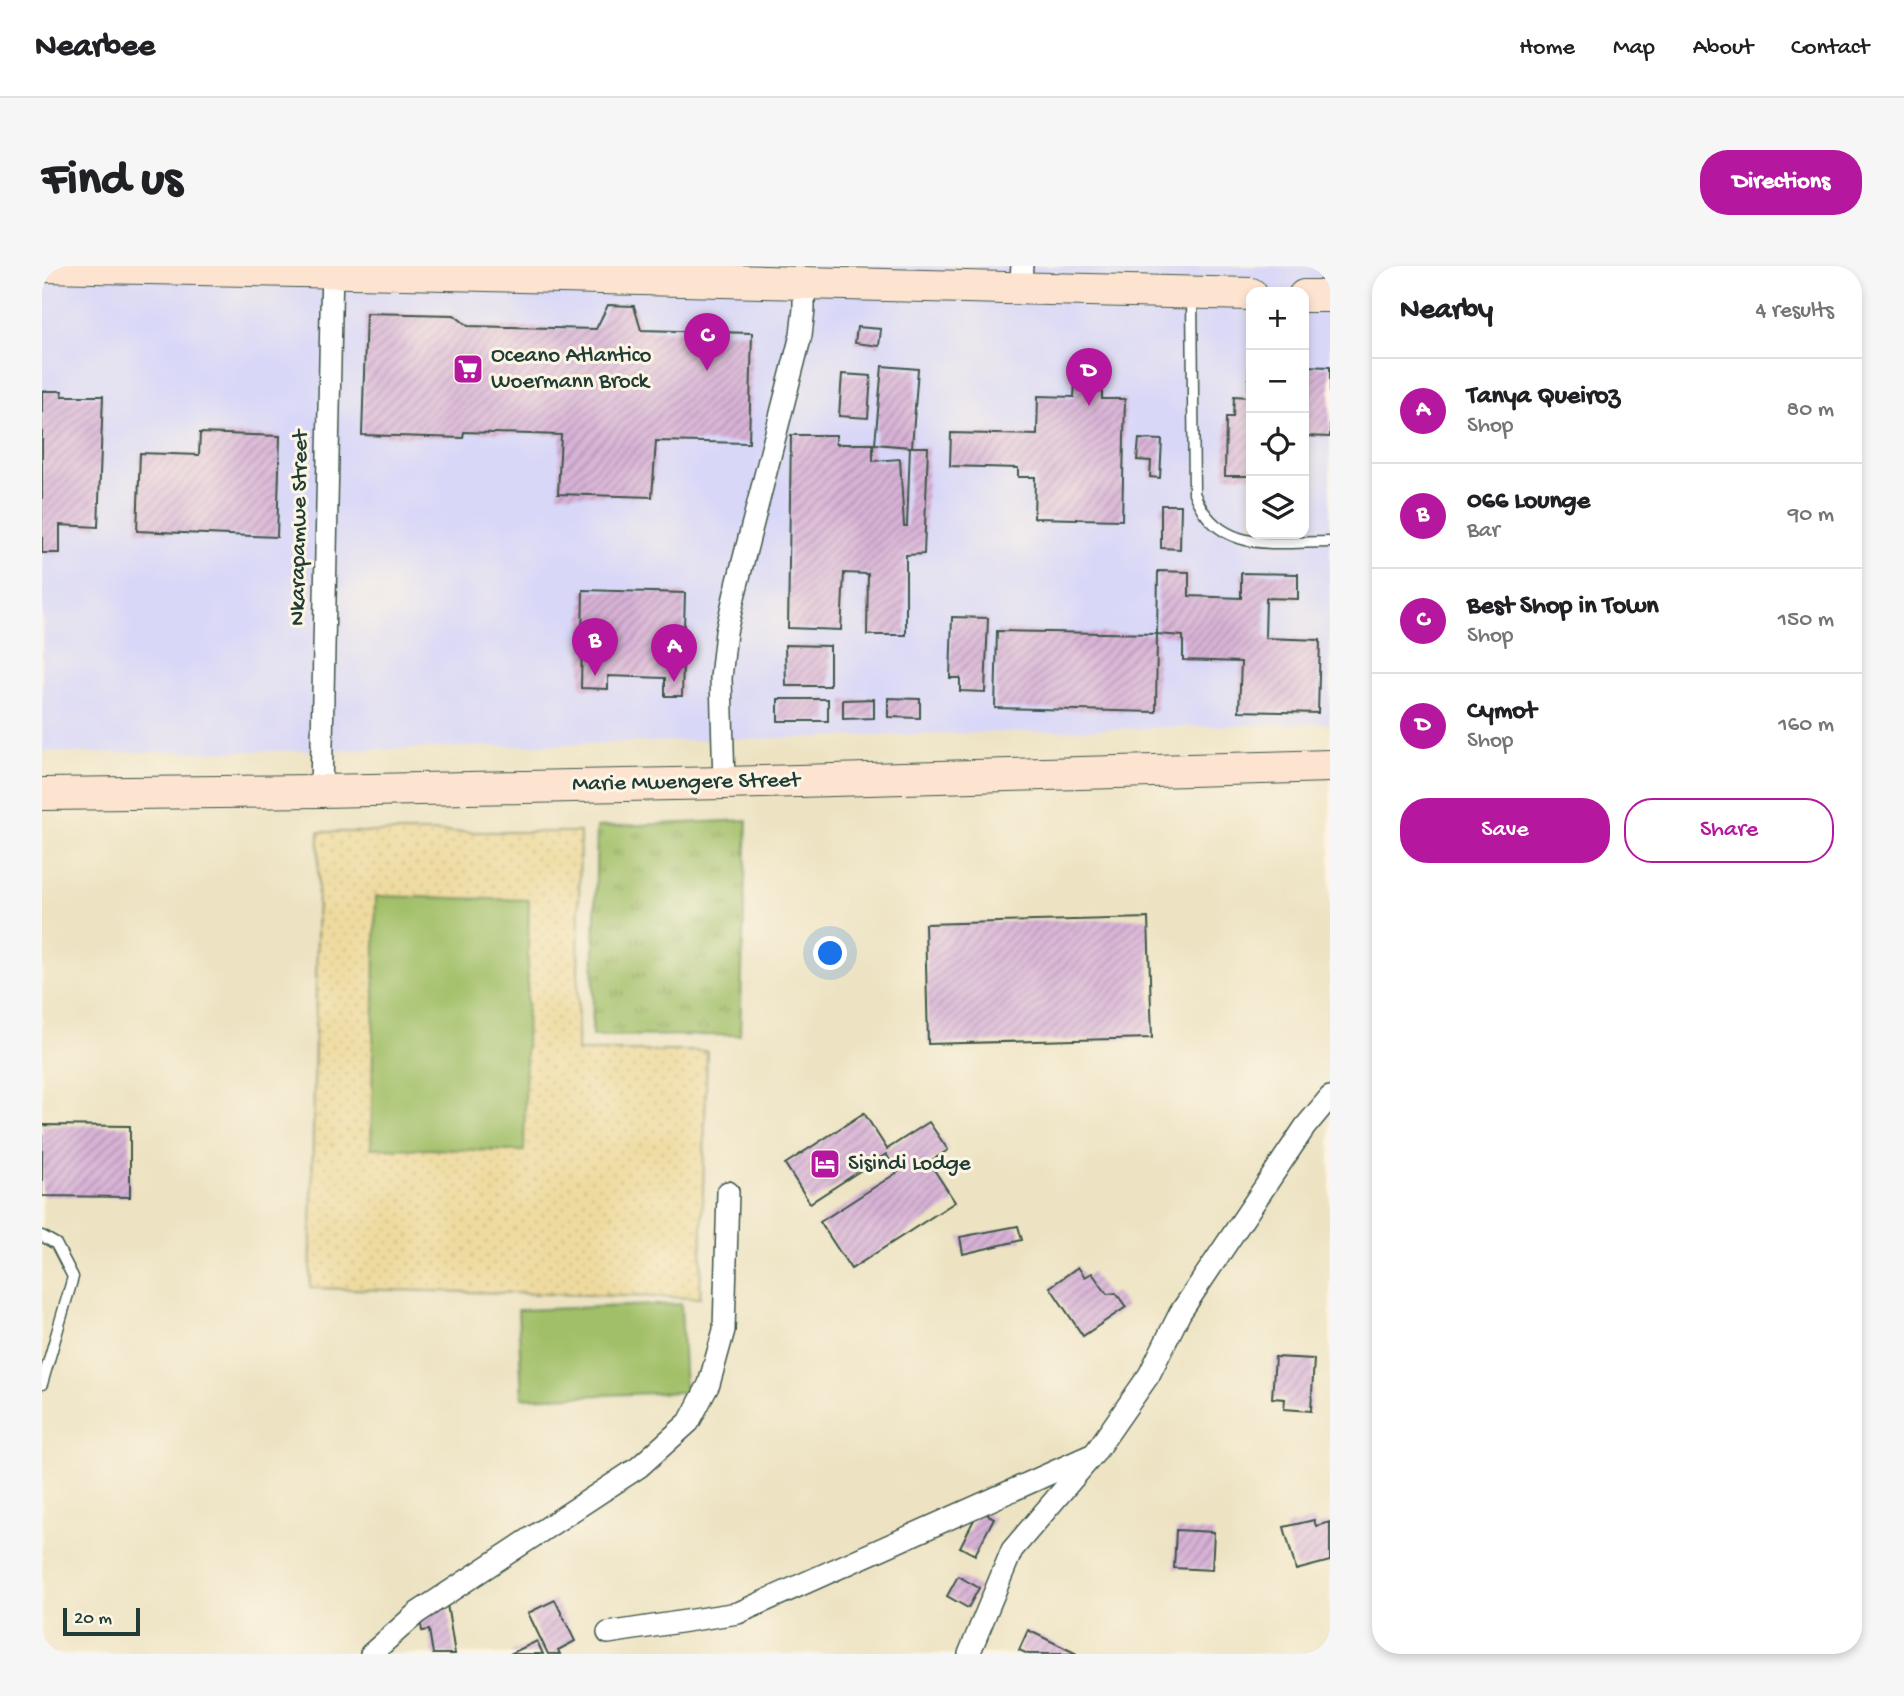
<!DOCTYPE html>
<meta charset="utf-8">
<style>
body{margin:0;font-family:"Gochi Hand",sans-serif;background:#f6f6f6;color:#202124}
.controls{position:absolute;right:21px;top:21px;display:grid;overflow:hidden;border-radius:14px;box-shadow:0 4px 10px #0003}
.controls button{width:63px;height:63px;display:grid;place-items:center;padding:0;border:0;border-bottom:2px solid #e0e0e0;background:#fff;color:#202124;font:35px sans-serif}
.scale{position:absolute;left:21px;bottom:18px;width:77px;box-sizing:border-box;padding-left:7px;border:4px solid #1f3d34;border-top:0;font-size:19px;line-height:24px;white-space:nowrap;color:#1f3d34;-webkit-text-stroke:5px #fcf5e5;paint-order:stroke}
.you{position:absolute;left:789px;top:688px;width:24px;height:24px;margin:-18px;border:5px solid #fff;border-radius:50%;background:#1a73e8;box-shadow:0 0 0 10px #1a73e833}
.badge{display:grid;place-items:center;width:46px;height:46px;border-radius:50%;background:#b5179e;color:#fff;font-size:23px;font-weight:700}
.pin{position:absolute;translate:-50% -58px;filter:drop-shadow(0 2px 4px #0008)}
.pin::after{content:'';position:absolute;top:37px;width:24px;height:21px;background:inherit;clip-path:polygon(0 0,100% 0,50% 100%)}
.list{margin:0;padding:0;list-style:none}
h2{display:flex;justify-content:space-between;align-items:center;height:91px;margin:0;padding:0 28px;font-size:30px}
h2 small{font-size:23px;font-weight:400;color:#757577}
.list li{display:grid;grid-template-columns:46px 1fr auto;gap:21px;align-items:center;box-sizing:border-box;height:105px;padding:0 28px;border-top:2px solid #e0e0e0}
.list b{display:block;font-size:26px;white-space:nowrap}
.list p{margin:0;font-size:23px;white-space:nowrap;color:#757577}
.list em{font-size:23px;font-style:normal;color:#757577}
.actions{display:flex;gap:14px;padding:21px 28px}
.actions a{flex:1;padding:16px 0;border:2px solid #b5179e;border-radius:28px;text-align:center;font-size:24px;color:#b5179e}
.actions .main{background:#b5179e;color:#fff}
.icon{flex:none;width:38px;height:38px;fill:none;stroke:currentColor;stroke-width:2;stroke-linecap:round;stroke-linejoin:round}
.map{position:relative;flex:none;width:1288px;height:1388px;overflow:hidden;border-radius:28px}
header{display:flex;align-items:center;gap:42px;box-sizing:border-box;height:98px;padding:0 35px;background:#fff;border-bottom:2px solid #e0e0e0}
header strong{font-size:33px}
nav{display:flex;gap:38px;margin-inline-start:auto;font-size:24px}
.intro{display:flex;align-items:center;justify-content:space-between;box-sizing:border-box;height:168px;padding:0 42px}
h1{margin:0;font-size:49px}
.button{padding:18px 32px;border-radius:28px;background:#b5179e;color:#fff;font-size:24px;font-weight:700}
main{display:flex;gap:42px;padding:0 42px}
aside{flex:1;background:#fff;border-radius:28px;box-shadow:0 4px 10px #0003}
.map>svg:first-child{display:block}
</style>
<header>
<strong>Nearbee</strong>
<nav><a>Home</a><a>Map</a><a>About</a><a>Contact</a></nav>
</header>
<div class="intro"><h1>Find us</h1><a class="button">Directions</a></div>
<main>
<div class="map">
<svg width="1288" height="1388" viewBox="0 0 1288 1388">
<defs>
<pattern id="grass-tufts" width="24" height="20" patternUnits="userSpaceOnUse" patternTransform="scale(1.75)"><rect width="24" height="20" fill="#a1bf67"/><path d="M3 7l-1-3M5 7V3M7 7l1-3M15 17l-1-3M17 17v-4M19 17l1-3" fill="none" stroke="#839c56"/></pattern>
<pattern id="sand-dots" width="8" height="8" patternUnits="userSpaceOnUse" patternTransform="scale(1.75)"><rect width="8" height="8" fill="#eeda9e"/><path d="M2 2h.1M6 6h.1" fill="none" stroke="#ccbc89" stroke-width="1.8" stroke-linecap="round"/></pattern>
<pattern id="building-hatch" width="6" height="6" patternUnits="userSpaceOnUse" patternTransform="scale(1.75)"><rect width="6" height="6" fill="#d8b2d7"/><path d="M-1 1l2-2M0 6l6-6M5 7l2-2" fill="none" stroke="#af92af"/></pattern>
</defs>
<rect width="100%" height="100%" fill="#fcf5e5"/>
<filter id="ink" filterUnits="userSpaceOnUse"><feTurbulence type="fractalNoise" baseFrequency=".0143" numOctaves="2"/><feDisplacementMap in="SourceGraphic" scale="14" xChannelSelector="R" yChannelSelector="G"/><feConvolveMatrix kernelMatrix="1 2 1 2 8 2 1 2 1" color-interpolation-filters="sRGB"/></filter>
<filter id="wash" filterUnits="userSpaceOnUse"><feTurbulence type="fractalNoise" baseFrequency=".00686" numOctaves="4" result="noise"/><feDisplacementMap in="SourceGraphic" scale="28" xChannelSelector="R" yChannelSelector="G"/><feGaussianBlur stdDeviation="1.57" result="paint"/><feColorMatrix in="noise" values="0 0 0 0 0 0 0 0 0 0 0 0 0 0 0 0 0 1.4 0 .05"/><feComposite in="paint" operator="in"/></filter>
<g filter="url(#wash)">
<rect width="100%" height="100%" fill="#ede3c3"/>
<path fill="#d8d7f8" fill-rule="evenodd" d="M 0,0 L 1288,0 L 1288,457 L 319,484 L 29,487 L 0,485 ZM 1209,26 L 1262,26 L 1262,268 L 1209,268 Z"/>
<path fill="url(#grass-tufts)" stroke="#607e4e" stroke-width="2" d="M 705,554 L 698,769 L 550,770 L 555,561 Z"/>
<path fill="url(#sand-dots)" stroke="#868c69" stroke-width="2" d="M 277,566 L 538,566 L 535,785 L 665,785 L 658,1032 L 268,1022 Z"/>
<g fill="#a1bf67" stroke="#607e4e" stroke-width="2">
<path d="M 334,630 L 487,634 L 482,885 L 329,882 Z"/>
<path d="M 639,1038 L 643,1126 L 480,1132 L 476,1044 Z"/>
</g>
<g id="blocks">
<g fill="url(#building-hatch)">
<path d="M 566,39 L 592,40 L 599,64 L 710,67 L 707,177 L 614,175 L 610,231 L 516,228 L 519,169 L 422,166 L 421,172 L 320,169 L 324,47 L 412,49 L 426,60 L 554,63 Z"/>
<path d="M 815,61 L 839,63 L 837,80 L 813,77 Z"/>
<path d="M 1207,98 L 1209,98 L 1209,210 L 1183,210 L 1184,151 L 1191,151 L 1192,130 L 1206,131 Z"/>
<path d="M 840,100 L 876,103 L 870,181 L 886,181 L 882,288 L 864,289 L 864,369 L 825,369 L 826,308 L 802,307 L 799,364 L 746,362 L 749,169 L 794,169 L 794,178 L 831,178 L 831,195 L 858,193 L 862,260 L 865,260 L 868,181 L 833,178 Z"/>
<path d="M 1262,100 L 1288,101 L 1288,171 L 1262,170 Z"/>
<path d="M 800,108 L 829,110 L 826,152 L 797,150 Z"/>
<path d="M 1033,117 L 1060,118 L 1060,133 L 1083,133 L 1080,254 L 992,252 L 993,211 L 976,211 L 976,202 L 908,200 L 909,167 L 995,169 L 996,130 L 1032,131 Z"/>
<path d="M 0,125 L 20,125 L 20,130 L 61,130 L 56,261 L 18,259 L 18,287 L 0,287 Z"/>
<path d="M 158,167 L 238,170 L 235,271 L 95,265 L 98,187 L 157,189 Z"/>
<path d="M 1097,173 L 1120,174 L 1118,212 L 1108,211 L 1109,195 L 1095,194 Z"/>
<path d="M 1119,239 L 1139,239 L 1138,283 L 1119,282 Z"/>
<path d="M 1116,305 L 1147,306 L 1147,330 L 1199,332 L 1199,307 L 1256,308 L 1256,333 L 1224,332 L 1223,372 L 1278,374 L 1276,447 L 1197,445 L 1199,396 L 1141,394 L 1141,370 L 1115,368 Z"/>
<path d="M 541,324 L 643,327 L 640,430 L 623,430 L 623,412 L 566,410 L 566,423 L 539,422 Z"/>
<path d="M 910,351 L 946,352 L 943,426 L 918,425 L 918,412 L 908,412 Z"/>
<path d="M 955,365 L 1115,368 L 1114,446 L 953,442 Z"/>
<path d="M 743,379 L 788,380 L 788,420 L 744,420 Z"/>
<path d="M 846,432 L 878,433 L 878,452 L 846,451 Z"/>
<rect x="736" y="433" width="50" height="22"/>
<path d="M 832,433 L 832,452 L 801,453 L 801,434 Z"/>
<path d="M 1106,652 L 1110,772 L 886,778 L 883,658 Z"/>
<path d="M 822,847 L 845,883 L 887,856 L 906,884 L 887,896 L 913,936 L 809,1003 L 778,956 L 856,906 L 844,888 L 768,937 L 743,898 Z"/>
<path d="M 0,859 L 88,860 L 88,931 L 0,930 Z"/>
<path d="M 976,960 L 980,974 L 921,988 L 918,971 Z"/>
<path d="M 1036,1001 L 1043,1011 L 1050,1007 L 1065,1028 L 1074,1027 L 1084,1041 L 1041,1070 L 1008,1021 Z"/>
<path d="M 1233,1091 L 1272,1093 L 1269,1145 L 1242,1143 L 1243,1133 L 1230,1132 Z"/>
<path d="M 937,1244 L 952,1252 L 933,1289 L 918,1281 Z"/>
<path d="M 1272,1254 L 1274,1260 L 1288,1256 L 1288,1295 L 1254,1304 L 1242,1261 Z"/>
<path d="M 1134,1264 L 1172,1266 L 1170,1304 L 1132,1302 Z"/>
<path d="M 916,1310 L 937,1322 L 926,1342 L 905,1330 Z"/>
<path d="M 404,1332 L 413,1388 L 391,1388 L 387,1364 L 380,1365 L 377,1348 Z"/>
<path d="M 513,1334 L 533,1375 L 516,1384 L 518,1388 L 506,1388 L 486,1347 Z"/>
<path d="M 986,1364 L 1035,1388 L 986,1388 L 977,1384 Z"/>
<path d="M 495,1375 L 501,1388 L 468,1388 Z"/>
</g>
</g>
</g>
<g filter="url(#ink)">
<use href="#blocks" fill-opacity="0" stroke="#3e5649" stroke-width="2"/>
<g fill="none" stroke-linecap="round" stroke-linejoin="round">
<g stroke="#3e5649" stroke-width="13">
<g id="lane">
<path d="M 1150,30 L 1152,227 C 1176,289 1233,276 1288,276"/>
<path d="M 0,970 L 14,978 L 31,1011 L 0,1118"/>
</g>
</g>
<g stroke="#3e5649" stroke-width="24">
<g id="street">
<path d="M 978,23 L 980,0"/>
<path d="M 682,517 L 679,412 L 684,366 L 693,327 L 759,69 L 762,43 L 762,17"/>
<path d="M 279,525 L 290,0"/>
<path d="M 566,1367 L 696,1347 L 1047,1190"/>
<path d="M 329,1388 L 375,1347 L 597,1201 L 647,1156 L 667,1118 L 682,1064 L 686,926"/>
<path d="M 927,1388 L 970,1284 L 1052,1188 L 1107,1109 L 1138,1047 L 1263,861 L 1288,831"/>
</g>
</g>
<g stroke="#3e5649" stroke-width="34">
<g id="secondary">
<path d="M 0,0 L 362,7 L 1209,28"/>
<path d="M 1262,30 L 1288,30"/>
<path d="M 0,528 L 279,525 L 682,517 L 1288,500"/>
</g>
</g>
<use href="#lane" stroke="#fff" stroke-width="10"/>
<use href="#street" stroke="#fff" stroke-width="21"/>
<use href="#secondary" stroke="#fde4d1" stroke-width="32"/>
</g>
</g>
<defs>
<g id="supermarket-square" transform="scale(1.575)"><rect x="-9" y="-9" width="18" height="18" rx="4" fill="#b5179e" stroke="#fcf5e5"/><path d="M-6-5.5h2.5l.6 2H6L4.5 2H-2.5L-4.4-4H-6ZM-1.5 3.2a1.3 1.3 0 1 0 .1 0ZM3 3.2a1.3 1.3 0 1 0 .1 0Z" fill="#fff"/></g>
<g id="hotel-square" transform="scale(1.575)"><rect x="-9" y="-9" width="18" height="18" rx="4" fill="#b5179e" stroke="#fcf5e5"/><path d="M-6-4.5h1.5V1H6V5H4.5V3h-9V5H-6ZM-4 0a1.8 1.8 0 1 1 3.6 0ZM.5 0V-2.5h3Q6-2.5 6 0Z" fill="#fff"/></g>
</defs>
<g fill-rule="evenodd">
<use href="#supermarket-square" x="426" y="103"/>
<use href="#hotel-square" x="783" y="898"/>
</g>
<g text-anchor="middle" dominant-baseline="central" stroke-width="6" stroke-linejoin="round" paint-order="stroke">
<g font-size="23" fill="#1f3d34" stroke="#fcf5e5" text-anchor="start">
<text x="449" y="90">Oceano Atlantico<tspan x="449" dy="26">Woermann Brock</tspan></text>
<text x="806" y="898">Sisindi Lodge</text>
</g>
<g font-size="23" fill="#1f3d34" stroke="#fcf5e5">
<text transform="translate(258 262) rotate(-89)">Nkarapamwe Street</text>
<text transform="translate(644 517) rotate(-1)">Marie Mwengere Street</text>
</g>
</g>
</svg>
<div class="controls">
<button>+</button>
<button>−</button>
<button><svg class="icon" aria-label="locate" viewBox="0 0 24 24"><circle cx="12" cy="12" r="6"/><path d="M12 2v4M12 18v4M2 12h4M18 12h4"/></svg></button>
<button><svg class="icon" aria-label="layers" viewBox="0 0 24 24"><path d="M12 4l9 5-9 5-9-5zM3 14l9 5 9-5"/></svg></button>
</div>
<div class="scale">20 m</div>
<div class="you"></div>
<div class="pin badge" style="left:632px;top:416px">A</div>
<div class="pin badge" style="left:553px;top:410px">B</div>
<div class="pin badge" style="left:665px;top:105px">C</div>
<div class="pin badge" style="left:1047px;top:140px">D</div>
</div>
<aside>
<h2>Nearby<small>4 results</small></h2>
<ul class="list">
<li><span class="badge">A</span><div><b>Tanya Queiroz</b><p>Shop</p></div><em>80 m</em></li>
<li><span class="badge">B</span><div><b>066 Lounge</b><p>Bar</p></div><em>90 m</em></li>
<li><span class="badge">C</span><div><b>Best Shop in Town</b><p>Shop</p></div><em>150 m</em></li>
<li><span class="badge">D</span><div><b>Cymot</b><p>Shop</p></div><em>160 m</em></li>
</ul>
<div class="actions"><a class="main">Save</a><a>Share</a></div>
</aside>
</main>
